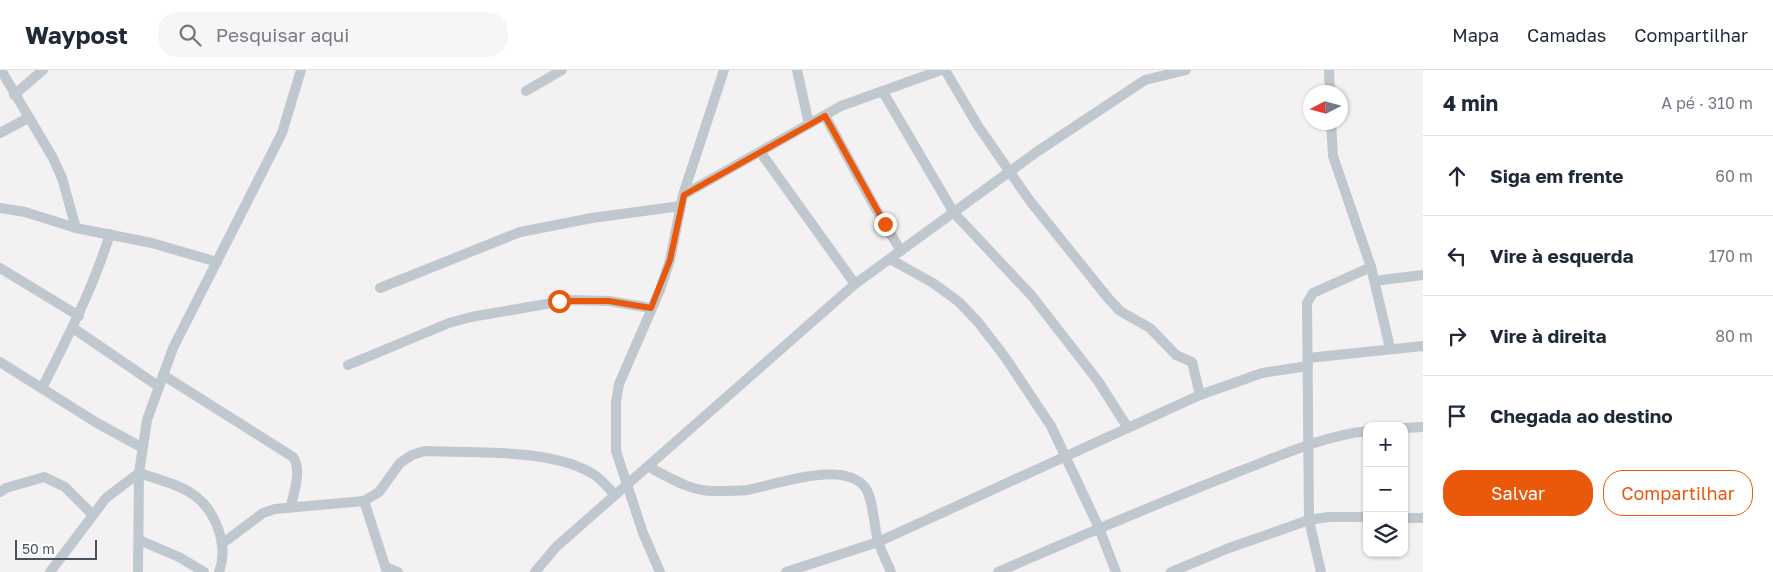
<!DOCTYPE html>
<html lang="pt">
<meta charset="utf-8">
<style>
body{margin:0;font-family:"Golos Text",sans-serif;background:#f6f6f7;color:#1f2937}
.controls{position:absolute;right:15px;bottom:15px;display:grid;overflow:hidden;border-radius:10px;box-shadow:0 1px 4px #0004}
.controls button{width:45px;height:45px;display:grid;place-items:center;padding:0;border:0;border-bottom:1px solid #e0e1e3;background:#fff;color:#1f2937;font:25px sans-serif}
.compass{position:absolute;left:1303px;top:15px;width:45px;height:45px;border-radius:50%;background:#fff;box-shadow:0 1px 4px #0004;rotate:264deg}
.scale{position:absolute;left:15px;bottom:12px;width:82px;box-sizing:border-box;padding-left:5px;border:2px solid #48525e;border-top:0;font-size:14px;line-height:18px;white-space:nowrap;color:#48525e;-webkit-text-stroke:4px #fff;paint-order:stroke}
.stop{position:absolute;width:15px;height:15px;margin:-11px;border:4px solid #ea580c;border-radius:50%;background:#fff}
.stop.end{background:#ea580c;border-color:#fff;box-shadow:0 1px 5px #0008}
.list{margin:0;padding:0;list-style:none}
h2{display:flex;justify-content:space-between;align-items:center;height:65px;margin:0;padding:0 20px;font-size:21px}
h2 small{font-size:16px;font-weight:400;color:#747a83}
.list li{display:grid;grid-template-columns:32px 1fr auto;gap:15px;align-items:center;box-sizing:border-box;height:80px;padding:0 20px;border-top:1px solid #e0e1e3}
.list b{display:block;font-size:19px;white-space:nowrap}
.list em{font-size:16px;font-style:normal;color:#747a83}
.actions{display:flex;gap:10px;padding:15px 20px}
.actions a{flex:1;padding:11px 0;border:1px solid #ea580c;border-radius:20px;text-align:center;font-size:18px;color:#ea580c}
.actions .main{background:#ea580c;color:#fff}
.icon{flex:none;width:28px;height:28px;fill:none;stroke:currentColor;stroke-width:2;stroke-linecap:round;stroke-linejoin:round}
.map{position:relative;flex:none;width:1423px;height:502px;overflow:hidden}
header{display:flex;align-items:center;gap:30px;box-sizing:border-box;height:70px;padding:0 25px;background:#fff;border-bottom:1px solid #e0e1e3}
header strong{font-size:24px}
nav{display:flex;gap:28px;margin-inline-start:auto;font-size:18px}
.search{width:350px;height:45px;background:#f6f6f7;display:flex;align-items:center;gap:12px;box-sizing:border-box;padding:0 18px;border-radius:20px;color:#747a83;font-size:19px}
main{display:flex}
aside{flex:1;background:#fff}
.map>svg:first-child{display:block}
</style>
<header>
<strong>Waypost</strong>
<div class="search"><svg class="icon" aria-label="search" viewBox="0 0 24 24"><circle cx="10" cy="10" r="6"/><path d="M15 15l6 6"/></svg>Pesquisar aqui</div>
<nav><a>Mapa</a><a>Camadas</a><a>Compartilhar</a></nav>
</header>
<main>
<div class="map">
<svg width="1423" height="502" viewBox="0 0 1423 502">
<rect width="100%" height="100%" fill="#f3f1f1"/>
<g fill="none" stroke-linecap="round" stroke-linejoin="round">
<g stroke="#bfc7cf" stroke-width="10">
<path d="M 1,0 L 53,88 L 62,108 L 76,158 L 152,173 L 217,192"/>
<path d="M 797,0 L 809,54"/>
<path d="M 945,0 L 978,56 L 1030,131 L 1108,228 L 1120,241 L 1150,258 L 1176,285 L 1192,292 L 1200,325"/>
<path d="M 1329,0 L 1330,22"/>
<path d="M 526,21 L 562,0"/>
<path d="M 883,22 L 954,143 L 1032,226 L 1098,311 L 1128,358"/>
<path d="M 14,25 L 43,0"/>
<path d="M 825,46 L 877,141 L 901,181"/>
<path d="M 1331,52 L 1333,86 L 1371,197 L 1390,278"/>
<path d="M 0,63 L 28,48"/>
<path d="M 761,83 L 855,214"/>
<path d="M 683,125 L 841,36 L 941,0"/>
<path d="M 0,138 L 25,142 L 76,158"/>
<path d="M 890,189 L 933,213 L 959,232 L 978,252 L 1005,287 L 1051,356 L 1099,458 L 1116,502"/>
<path d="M 0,198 L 79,246"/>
<path d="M 1374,211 L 1423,205"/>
<path d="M 380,218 L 520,162 L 592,148 L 681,136"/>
<path d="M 73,258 L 158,316"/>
<path d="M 1308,288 L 1423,276"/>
<path d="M 0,292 L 97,353 L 141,377"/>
<path d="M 348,295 L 449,253 L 471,247 L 569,230 L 609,231 L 651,238"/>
<path d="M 163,305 L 293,387 C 302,400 294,421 291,436"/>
<path d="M 42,318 C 68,267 93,218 110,164"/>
<path d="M 1404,358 L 1423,357"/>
<path d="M 649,397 C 670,408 692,422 716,421 C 726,421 737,421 747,420 C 775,415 841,390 864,416 C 873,425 874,457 878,471 C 881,481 887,492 891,502"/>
<path d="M 0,422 L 6,418 L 44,407 L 65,417 L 92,444"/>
<path d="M 364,431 L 387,502"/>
<path d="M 1404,448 L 1423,448"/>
<path d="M 139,470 L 179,487 L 204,502"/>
<path d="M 223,473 L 263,443 L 275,439 L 364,431 L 379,422 L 400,393 L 412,385 L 425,381 C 473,383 556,378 596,406 C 603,411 609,419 615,425"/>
<path d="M 386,497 L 398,502"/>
<path d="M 50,502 L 106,428 L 139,403 C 157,409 178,414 194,425 C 216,441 229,476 219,502"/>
<path d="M 138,502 L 139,403 L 147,350 L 173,278 L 282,63 L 301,0"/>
<path d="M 535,502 L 556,477 L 855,214 L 1038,81 L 1145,10 L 1186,0"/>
<path d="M 660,502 L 643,463 L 616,381 L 616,332 L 619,314 L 660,220 L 670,190 L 683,125 L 724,0"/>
<path d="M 786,502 L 878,472 L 1200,325 L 1262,303 L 1308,296"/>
<path d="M 998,502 C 1078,467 1159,433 1240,401 C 1282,385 1323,366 1367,361"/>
<path d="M 1171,502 L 1229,478 L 1309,450 L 1328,447 L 1367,447"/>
<path d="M 1321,502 L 1309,450 L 1307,233 L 1313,223 L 1371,197"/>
</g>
</g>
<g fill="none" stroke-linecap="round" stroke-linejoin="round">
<path stroke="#ea580c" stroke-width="6" d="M 559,231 L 609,231 L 651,238 L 670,190 L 684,125 L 825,46 L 885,154"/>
</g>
</svg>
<div class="controls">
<button>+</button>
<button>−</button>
<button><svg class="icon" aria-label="layers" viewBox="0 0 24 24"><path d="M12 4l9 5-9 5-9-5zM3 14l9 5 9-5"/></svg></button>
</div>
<svg class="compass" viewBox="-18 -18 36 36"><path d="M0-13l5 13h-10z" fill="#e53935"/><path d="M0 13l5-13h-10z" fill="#747a83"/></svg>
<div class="scale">50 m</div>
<div class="stop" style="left:559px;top:231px"></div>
<div class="stop end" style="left:885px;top:154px"></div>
</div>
<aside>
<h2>4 min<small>A pé · 310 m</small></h2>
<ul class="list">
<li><svg class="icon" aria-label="ahead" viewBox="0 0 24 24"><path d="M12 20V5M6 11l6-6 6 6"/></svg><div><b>Siga em frente</b></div><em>60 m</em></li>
<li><svg class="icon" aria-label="left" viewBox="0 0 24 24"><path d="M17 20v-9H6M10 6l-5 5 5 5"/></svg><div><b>Vire à esquerda</b></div><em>170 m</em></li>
<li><svg class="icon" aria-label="right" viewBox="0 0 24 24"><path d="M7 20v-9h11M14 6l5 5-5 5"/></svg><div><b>Vire à direita</b></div><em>80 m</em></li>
<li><svg class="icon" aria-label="arrive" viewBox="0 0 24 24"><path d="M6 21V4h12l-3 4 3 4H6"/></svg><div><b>Chegada ao destino</b></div></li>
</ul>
<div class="actions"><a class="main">Salvar</a><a>Compartilhar</a></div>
</aside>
</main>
